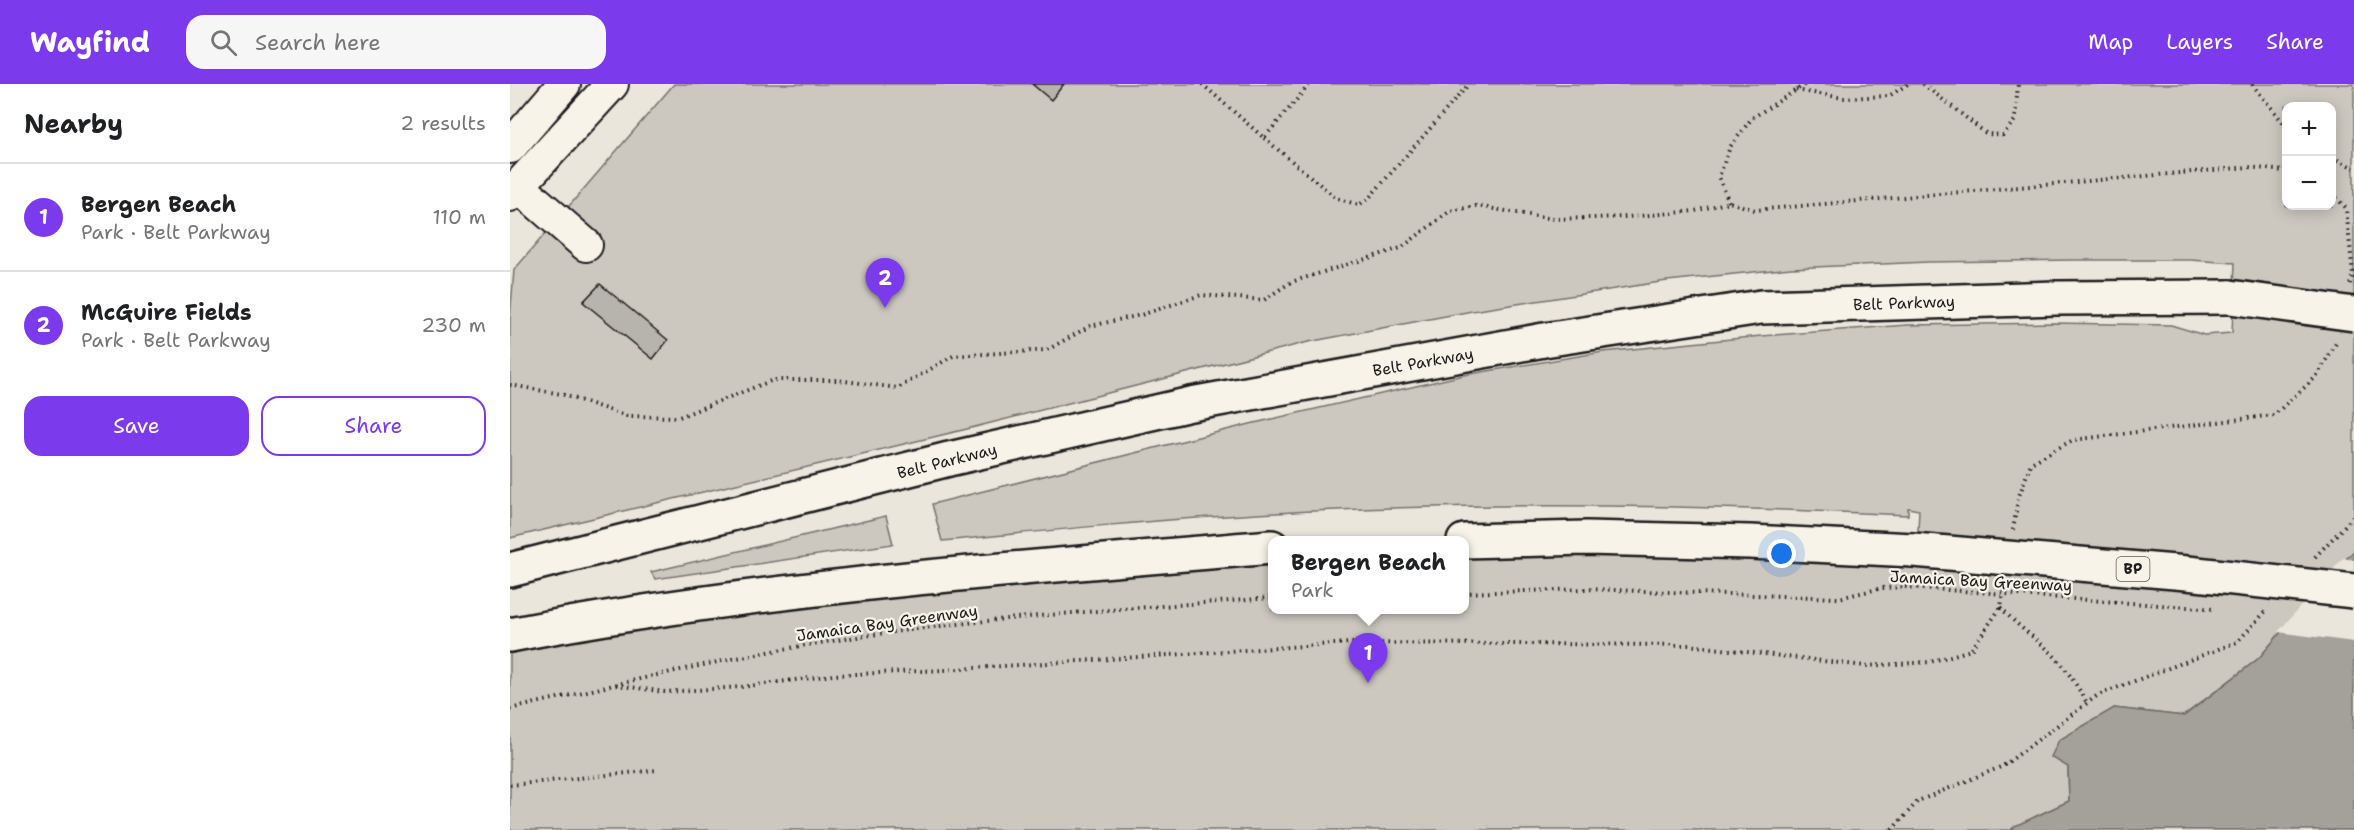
<!DOCTYPE html>
<meta charset="utf-8">
<style>
body{margin:0;font-family:"Shantell Sans",sans-serif;background:#f6f6f6;color:#202124}
.controls{position:absolute;right:18px;top:18px;display:grid;overflow:hidden;border-radius:12px;box-shadow:0 3px 15px #0003}
.controls button{width:54px;height:54px;display:grid;place-items:center;padding:0;border:0;border-bottom:2px solid #e0e0e0;background:#fff;color:#202124;font:30px sans-serif}
.you{position:absolute;left:1272px;top:470px;width:21px;height:21px;margin:-15px;border:4px solid #fff;border-radius:50%;background:#1a73e8;box-shadow:0 0 0 9px #1a73e833}
.badge{display:grid;place-items:center;width:39px;height:39px;border-radius:50%;background:#7c3aed;color:#fff;font-size:20px;font-weight:700}
.pin{position:absolute;translate:-50% -50px;filter:drop-shadow(0 2px 3px #0008)}
.pin::after{content:'';position:absolute;top:32px;width:21px;height:18px;background:inherit;clip-path:polygon(0 0,100% 0,50% 100%)}
.popup{position:absolute;left:758px;top:452px;width:201px;height:78px;box-sizing:border-box;display:grid;place-content:center;border-radius:12px;background:#fff;filter:drop-shadow(0 2px 4px #0005);font-size:20px;white-space:nowrap;color:#757577}
.popup b{font-size:22px;color:#202124}
.popup::after{content:'';position:absolute;left:50%;top:100%;margin-left:-12px;border:12px solid transparent;border-top-color:#fff}
.list{margin:0;padding:0;list-style:none}
h2{display:flex;justify-content:space-between;align-items:center;height:78px;margin:0;padding:0 24px;font-size:26px}
h2 small{font-size:20px;font-weight:400;color:#757577}
.list li{display:grid;grid-template-columns:39px 1fr auto;gap:18px;align-items:center;box-sizing:border-box;height:108px;padding:0 24px;border-top:2px solid #e0e0e0}
.list b{display:block;font-size:22px;white-space:nowrap}
.list p{margin:0;font-size:20px;white-space:nowrap;color:#757577}
.list em{font-size:20px;font-style:normal;color:#757577}
.actions{display:flex;gap:12px;padding:18px 24px}
.actions a{flex:1;padding:14px 0;border:2px solid #7c3aed;border-radius:18px;text-align:center;font-size:21px;color:#7c3aed}
.actions .main{background:#7c3aed;color:#fff}
.icon{flex:none;width:33px;height:33px;fill:none;stroke:currentColor;stroke-width:2;stroke-linecap:round;stroke-linejoin:round}
.map{position:relative;flex:none;width:1844px;height:746px;overflow:hidden}
header{display:flex;align-items:center;gap:36px;box-sizing:border-box;height:84px;padding:0 30px;background:#7c3aed;color:#fff}
header strong{font-size:28px}
nav{display:flex;gap:33px;margin-inline-start:auto;font-size:21px}
.search{width:420px;height:54px;background:#f6f6f6;display:flex;align-items:center;gap:15px;box-sizing:border-box;padding:0 21px;border-radius:18px;color:#757577;font-size:22px}
main{display:flex}
aside{flex:1;background:#fff}
.map>svg:first-child{display:block}
</style>
<header>
<strong>Wayfind</strong>
<div class="search"><svg class="icon" aria-label="search" viewBox="0 0 24 24"><circle cx="10" cy="10" r="6"/><path d="M15 15l6 6"/></svg>Search here</div>
<nav><a>Map</a><a>Layers</a><a>Share</a></nav>
</header>
<main>
<aside>
<h2>Nearby<small>2 results</small></h2>
<ul class="list">
<li><span class="badge">1</span><div><b>Bergen Beach</b><p>Park · Belt Parkway</p></div><em>110 m</em></li>
<li><span class="badge">2</span><div><b>McGuire Fields</b><p>Park · Belt Parkway</p></div><em>230 m</em></li>
</ul>
<div class="actions"><a class="main">Save</a><a>Share</a></div>
</aside>
<div class="map">
<svg width="1844" height="746" viewBox="0 0 1844 746">
<rect width="100%" height="100%" fill="#eae6dc"/>
<filter id="ink" filterUnits="userSpaceOnUse"><feTurbulence type="fractalNoise" baseFrequency=".0167" numOctaves="2"/><feDisplacementMap in="SourceGraphic" scale="12" xChannelSelector="R" yChannelSelector="G"/><feConvolveMatrix kernelMatrix="1 2 1 2 8 2 1 2 1" color-interpolation-filters="sRGB"/></filter>
<g filter="url(#ink)">
<g fill="#ccc8c0" stroke="#74726e" stroke-width="1.5" fill-rule="evenodd">
<path d="M 164,0 L 1844,0 L 1844,467 L 1809,503 L 1749,574 L 1673,632 L 1604,624 L 1558,683 L 1559,717 L 1505,742 L 1501,746 L 0,746 L 0,551 L 762,463 L 762,526 L 954,526 L 954,457 L 1407,466 L 1409,426 L 1398,424 L 1398,431 C 1188,421 976,417 766,429 C 654,435 543,446 432,457 L 422,420 L 740,340 L 954,291 L 1093,268 L 1251,252 L 1397,241 L 1543,239 L 1661,241 L 1694,251 L 1722,249 L 1725,179 L 1680,176 L 1561,176 L 1418,178 L 1281,184 L 1157,197 L 962,227 L 798,258 L 457,345 L 0,454 L 0,235 L 4,186 ZM 1776,22 L 1822,22 L 1822,122 L 1776,122 Z"/>
<path d="M 376,432 L 383,460 L 145,495 L 141,488 Z"/>
</g>
<path fill="#a3a19a" stroke="#6d6c68" stroke-width="1.5" d="M 1844,467 L 1844,746 L 1501,746 L 1505,742 L 1559,717 L 1558,683 L 1541,673 L 1549,656 L 1604,624 L 1674,632 L 1749,574 L 1809,503 Z"/>
<path fill="#eae6dc" d="M 1833,474 L 1844,476 L 1844,558 L 1768,548 Z"/>
<g fill="#b6b4ac" stroke="#1c1c1c" stroke-width="1.5">
<path d="M 522,0 L 554,0 L 541,16 Z"/>
<path d="M 90,200 L 158,256 L 143,275 L 73,218 Z"/>
</g>
<g fill="none" stroke-linecap="round" stroke-linejoin="round">
<g stroke="#1c1c1c" stroke-width="36">
<g id="minor">
<path d="M 0,63 L 54,0"/>
<path d="M 8,102 L 76,161"/>
<path d="M 0,111 L 102,0"/>
</g>
</g>
<g stroke="#1c1c1c" stroke-width="38">
<g id="highway">
<path d="M 954,457 L 1076,454 L 1240,458 L 1403,466"/>
<path d="M 0,486 L 439,375 L 681,320 L 1034,256 L 1251,223 L 1546,214 L 1720,213"/>
<path d="M 0,551 C 251,503 507,484 762,463"/>
</g>
</g>
<g stroke="#1c1c1c" stroke-width="4" stroke-dasharray="1.5 4.5" stroke-linecap="butt">
<path d="M 692,0 L 754,54 L 800,0"/>
<path d="M 1413,0 L 1477,50 L 1493,51 L 1505,36 L 1508,0"/>
<path d="M 1742,0 L 1776,42"/>
<path d="M 1286,6 L 1333,14 L 1379,12 L 1398,0"/>
<path d="M 754,54 L 826,114 L 849,121 L 859,114 L 959,0"/>
<path d="M 1822,73 L 1844,84"/>
<path d="M 1822,109 L 1836,124 L 1843,190 L 1840,200"/>
<path d="M 1219,118 L 1209,93 L 1220,63 L 1242,34 L 1296,0"/>
<path d="M 0,301 L 51,310 L 117,332 L 169,333 L 263,296 L 327,296 L 388,304 L 443,272 L 537,266 L 580,242 L 631,231 L 691,211 L 754,216 L 781,198 L 891,164 L 940,127 L 966,122 L 1044,135 L 1118,133 L 1185,127 L 1219,118 L 1245,126 L 1739,83 L 1774,87 L 1776,84"/>
<path d="M 1503,446 L 1508,415 L 1521,379 L 1563,356 L 1764,331 L 1806,293 L 1828,256"/>
<path d="M 1805,473 L 1844,432"/>
<path d="M 954,509 L 1076,505 L 1329,514 L 1372,504 L 1395,503"/>
<path d="M 1491,523 C 1504,540 1522,551 1537,565 C 1554,580 1566,600 1577,619"/>
<path d="M 106,601 L 155,608 L 231,603 L 323,591 L 434,586 L 839,559 L 1178,561 L 1355,582 L 1420,578 L 1461,566 L 1491,523 L 1494,503"/>
<path d="M 0,625 C 105,601 209,575 315,558 C 463,534 613,525 762,514"/>
<path d="M 0,701 L 147,686"/>
<path d="M 1382,746 L 1408,717 L 1493,682 L 1588,611 L 1727,558 L 1756,527"/>
</g>
<use href="#minor" stroke="#f7f3e8" stroke-width="32"/>
<use href="#highway" stroke="#f7f3e8" stroke-width="33"/>
<g stroke="#1c1c1c" stroke-width="38" stroke-linecap="butt">
<g id="highway-bridge">
<path d="M 1720,213 L 1844,230"/>
<path d="M 1403,466 L 1677,489 L 1844,507"/>
</g>
</g>
<path stroke="#1c1c1c" stroke-width="4" stroke-dasharray="1.5 4.5" stroke-linecap="butt" d="M 1395,503 L 1706,525"/>
<use href="#highway-bridge" stroke="#f7f3e8" stroke-width="33"/>
</g>
</g>
<g text-anchor="middle" dominant-baseline="central" stroke-width="4.5" stroke-linejoin="round" paint-order="stroke">
<rect fill="#f7f3e8" stroke="#5e5c59" stroke-width="1.5" x="1606.5" y="473" width="33" height="24" rx="4.5"/>
<g font-size="15" font-weight="bold" fill="#1c1c1c">
<text x="1623" y="485">BP</text>
</g>
<g font-size="16" fill="#1c1c1c" stroke="#f7f3e8">
<text transform="translate(1394 219) rotate(-2)">Belt Parkway</text>
<text transform="translate(913 278) rotate(-10)">Belt Parkway</text>
<text transform="translate(437 377) rotate(-14)">Belt Parkway</text>
<text transform="translate(1471 497) rotate(3)">Jamaica Bay Greenway</text>
<text transform="translate(377 539) rotate(-8)">Jamaica Bay Greenway</text>
</g>
</g>
</svg>
<div class="controls">
<button>+</button>
<button>−</button>
</div>
<div class="you"></div>
<div class="pin badge" style="left:858px;top:599px">1</div>
<div class="popup"><b>Bergen Beach</b>Park</div>
<div class="pin badge" style="left:375px;top:224px">2</div>
</div>
</main>
